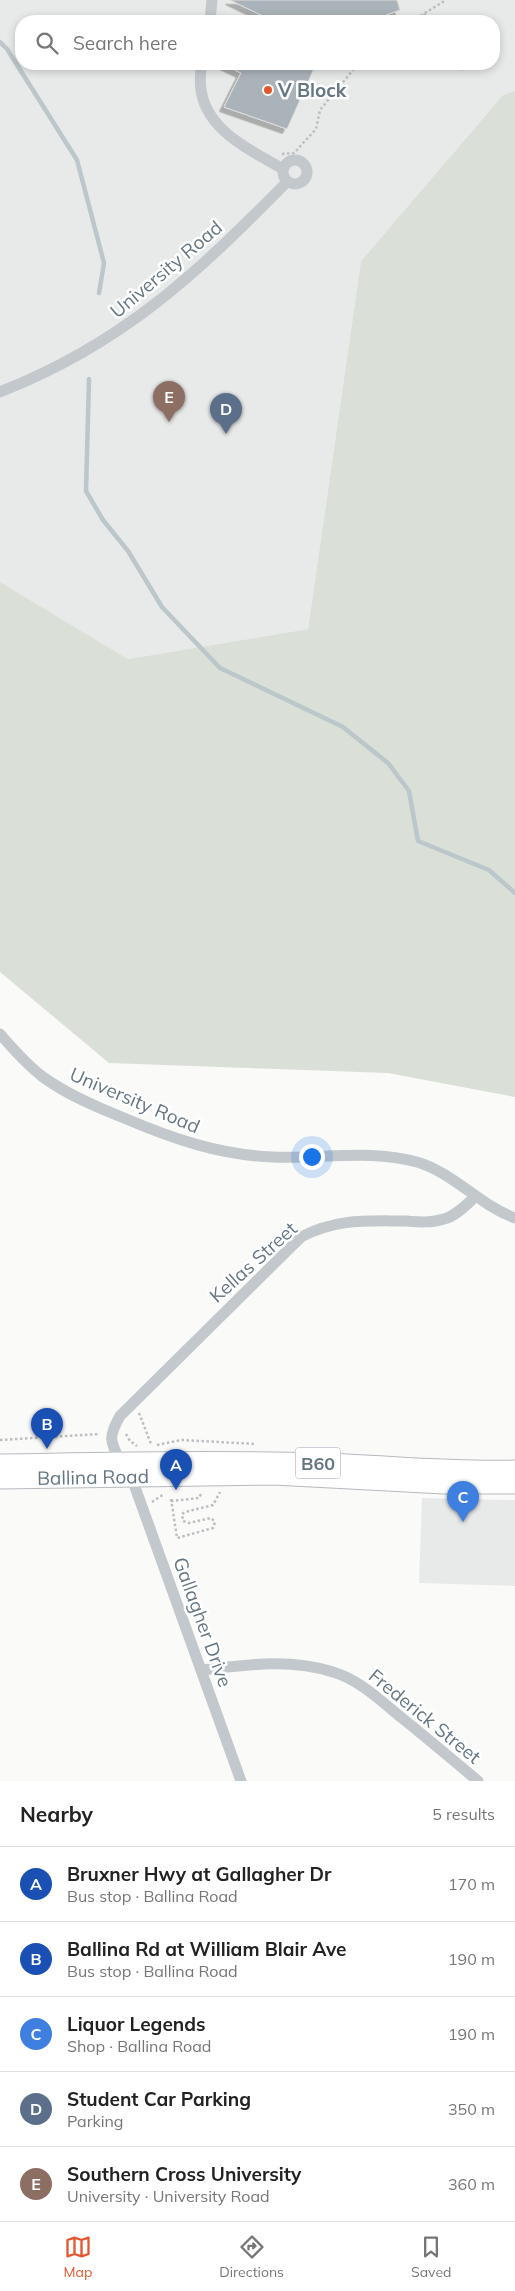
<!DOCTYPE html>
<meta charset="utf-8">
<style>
body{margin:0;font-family:Mulish,sans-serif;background:#f2f2f2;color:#222}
.you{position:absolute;left:311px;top:1156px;width:18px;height:18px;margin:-12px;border:4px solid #fff;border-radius:50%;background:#1a73e8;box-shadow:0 0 0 8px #1a73e833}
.badge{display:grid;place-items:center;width:32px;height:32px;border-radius:50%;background:#e4572e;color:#fff;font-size:16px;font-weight:700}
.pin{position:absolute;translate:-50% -41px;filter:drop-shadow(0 1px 2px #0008)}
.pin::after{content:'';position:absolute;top:26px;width:18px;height:15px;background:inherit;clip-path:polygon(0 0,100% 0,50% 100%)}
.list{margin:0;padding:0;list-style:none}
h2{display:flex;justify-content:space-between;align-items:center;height:65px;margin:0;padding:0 20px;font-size:21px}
h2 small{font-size:16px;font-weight:400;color:#767676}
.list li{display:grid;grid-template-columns:32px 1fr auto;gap:15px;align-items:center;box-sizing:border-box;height:75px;padding:0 20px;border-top:1px solid #e0e0e0}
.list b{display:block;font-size:19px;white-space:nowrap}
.list p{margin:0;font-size:16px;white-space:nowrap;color:#767676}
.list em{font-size:16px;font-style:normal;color:#767676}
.icon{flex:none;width:28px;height:28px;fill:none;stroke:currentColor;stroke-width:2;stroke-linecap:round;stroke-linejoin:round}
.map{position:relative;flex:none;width:515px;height:1781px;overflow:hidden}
.search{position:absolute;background:#fff;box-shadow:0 2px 8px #0003;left:15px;right:15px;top:15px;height:55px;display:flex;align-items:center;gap:12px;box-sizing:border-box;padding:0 18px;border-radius:20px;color:#767676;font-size:19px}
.sheet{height:440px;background:#fff}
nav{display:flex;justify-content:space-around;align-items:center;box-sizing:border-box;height:70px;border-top:1px solid #e0e0e0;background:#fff;font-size:14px;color:#767676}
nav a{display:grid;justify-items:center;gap:2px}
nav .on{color:#e4572e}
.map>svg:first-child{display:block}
</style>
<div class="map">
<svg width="515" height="1781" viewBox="0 0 515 1781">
<defs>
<filter id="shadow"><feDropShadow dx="-4.5" dy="4.5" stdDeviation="0" flood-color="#0004"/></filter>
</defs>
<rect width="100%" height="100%" fill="#fafaf8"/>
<g fill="#e8e9e9" fill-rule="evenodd">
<path d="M 0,0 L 515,0 L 515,91 L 503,95 L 361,261 L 308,629 L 128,659 L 0,582 ZM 21,21 L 494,21 L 494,64 L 21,64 Z"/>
<path d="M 422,1498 L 515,1500 L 515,1586 L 419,1583 Z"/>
</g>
<path fill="#dadfd7" d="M 515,91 L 515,1097 L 388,1073 L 109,1063 L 0,972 L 0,582 L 128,659 L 308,629 L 361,261 L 503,95 Z"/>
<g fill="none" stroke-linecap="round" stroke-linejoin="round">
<g stroke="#bbc7cb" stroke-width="4.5">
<path d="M 0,42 L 7,49 L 77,160 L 104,263 L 99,293"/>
<path d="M 89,379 L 86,491 L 103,520 L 128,551 L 162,607 L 220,668 L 343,727 L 388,763 L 409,791 L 418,841 L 489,870 L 515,893"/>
</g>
</g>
<g fill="#aab3b9" stroke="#dcdcda" filter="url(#shadow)">
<path d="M 230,0 L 397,0 L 400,10 L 370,21 L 263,21 L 265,17 Z"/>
<path d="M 222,64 L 316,64 L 287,129 L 224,107 L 241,73 Z"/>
</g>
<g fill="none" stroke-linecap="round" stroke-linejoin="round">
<g stroke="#b5babe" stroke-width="21">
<g id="primary">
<path d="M 0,1464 C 107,1462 215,1460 322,1463 C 387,1465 450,1472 515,1470"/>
<path d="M 0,1479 L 274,1475 L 444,1484 L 515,1484"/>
</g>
</g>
<g stroke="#bbbfc2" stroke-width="2.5" stroke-dasharray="2.5 2.5" stroke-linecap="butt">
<path d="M 424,14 L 429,21"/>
<path d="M 412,21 L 446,0"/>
<path d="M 459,64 L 464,72"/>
<path d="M 282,154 L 294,153 L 316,129 L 320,110 L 358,64"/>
<path d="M 139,1413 L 151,1444"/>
<path d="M 126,1434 L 130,1441 L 137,1446"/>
<path d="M 0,1440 L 100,1434"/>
<path d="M 157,1445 L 182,1440 L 256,1444"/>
<path d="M 171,1499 L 177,1538 L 213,1528 L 215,1522 L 211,1518 L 189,1523 L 183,1521 L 182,1514 L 185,1512 L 213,1505 L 220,1492"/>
<path d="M 171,1501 L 199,1498 L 202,1492"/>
<path d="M 152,1502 L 164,1494"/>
</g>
<g stroke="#c3c8cc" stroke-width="11">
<path d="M 210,21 L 212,0"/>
<path d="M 202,64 C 190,122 241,145 283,169"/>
<circle cx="295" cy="172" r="12"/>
<path d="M 0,392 C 124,343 196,274 287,182"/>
<path d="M 0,1034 C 13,1049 27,1065 43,1077 C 68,1095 96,1107 124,1118 C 173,1139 220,1155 273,1157 C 321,1159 371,1149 417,1162 C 454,1173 479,1205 515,1218"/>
<path d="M 120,1461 C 110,1441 108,1437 120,1416 L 301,1237 C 337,1218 367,1221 406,1221 C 419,1222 432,1223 444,1219 C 456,1216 466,1205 475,1197"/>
<path d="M 131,1476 L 241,1781"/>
<path d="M 201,1670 C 245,1665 290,1658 333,1672 C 360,1680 381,1701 402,1718 C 428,1739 453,1760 478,1781"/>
</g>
<use href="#primary" stroke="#fff" stroke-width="19"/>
</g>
<circle fill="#e4572e" stroke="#fff" stroke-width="2" cx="268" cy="90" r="5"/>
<g text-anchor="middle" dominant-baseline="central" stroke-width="5" stroke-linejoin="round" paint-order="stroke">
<rect fill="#fff" stroke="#939fa8" stroke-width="1" x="295.5" y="1447.5" width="45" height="31" rx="4"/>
<g font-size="18" font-weight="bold" fill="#657683">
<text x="318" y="1463">B60</text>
</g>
<g font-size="19" font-weight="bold" fill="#657683" stroke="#fff" text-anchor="start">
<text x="278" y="90">V Block</text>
</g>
<g font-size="19" fill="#657683" stroke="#fff">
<text transform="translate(166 269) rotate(-40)">University Road</text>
<text transform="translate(135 1100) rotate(23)">University Road</text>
<text transform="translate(253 1262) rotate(-42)">Kellas Street</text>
<text transform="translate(93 1477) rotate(-1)">Ballina Road</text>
<text transform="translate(203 1622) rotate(70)">Gallagher Drive</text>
<text transform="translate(425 1716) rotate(39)">Frederick Street</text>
</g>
</g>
</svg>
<div class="you"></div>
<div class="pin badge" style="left:176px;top:1490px;background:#1a4fb4">A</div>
<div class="pin badge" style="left:47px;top:1449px;background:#1a4fb4">B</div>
<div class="pin badge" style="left:463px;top:1522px;background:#3f7fe0">C</div>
<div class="pin badge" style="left:226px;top:434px;background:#5c6f8a">D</div>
<div class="pin badge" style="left:169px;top:422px;background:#8d6e63">E</div>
<div class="search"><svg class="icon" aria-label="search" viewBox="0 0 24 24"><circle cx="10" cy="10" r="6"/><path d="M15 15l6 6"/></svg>Search here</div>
</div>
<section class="sheet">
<h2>Nearby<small>5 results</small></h2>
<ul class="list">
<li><span class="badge" style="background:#1a4fb4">A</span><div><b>Bruxner Hwy at Gallagher Dr</b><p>Bus stop · Ballina Road</p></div><em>170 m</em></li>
<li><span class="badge" style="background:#1a4fb4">B</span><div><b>Ballina Rd at William Blair Ave</b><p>Bus stop · Ballina Road</p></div><em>190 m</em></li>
<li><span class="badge" style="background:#3f7fe0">C</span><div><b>Liquor Legends</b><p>Shop · Ballina Road</p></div><em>190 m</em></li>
<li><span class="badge" style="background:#5c6f8a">D</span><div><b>Student Car Parking</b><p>Parking</p></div><em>350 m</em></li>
<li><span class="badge" style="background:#8d6e63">E</span><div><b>Southern Cross University</b><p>University · University Road</p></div><em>360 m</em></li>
</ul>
</section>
<nav>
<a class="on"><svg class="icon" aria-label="map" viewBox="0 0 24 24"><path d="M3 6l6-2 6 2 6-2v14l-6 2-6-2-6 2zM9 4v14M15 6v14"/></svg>Map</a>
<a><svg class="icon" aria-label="directions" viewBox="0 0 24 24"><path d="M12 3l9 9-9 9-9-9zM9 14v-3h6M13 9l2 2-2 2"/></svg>Directions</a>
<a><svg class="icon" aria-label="saved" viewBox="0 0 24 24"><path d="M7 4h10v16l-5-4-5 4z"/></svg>Saved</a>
</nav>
